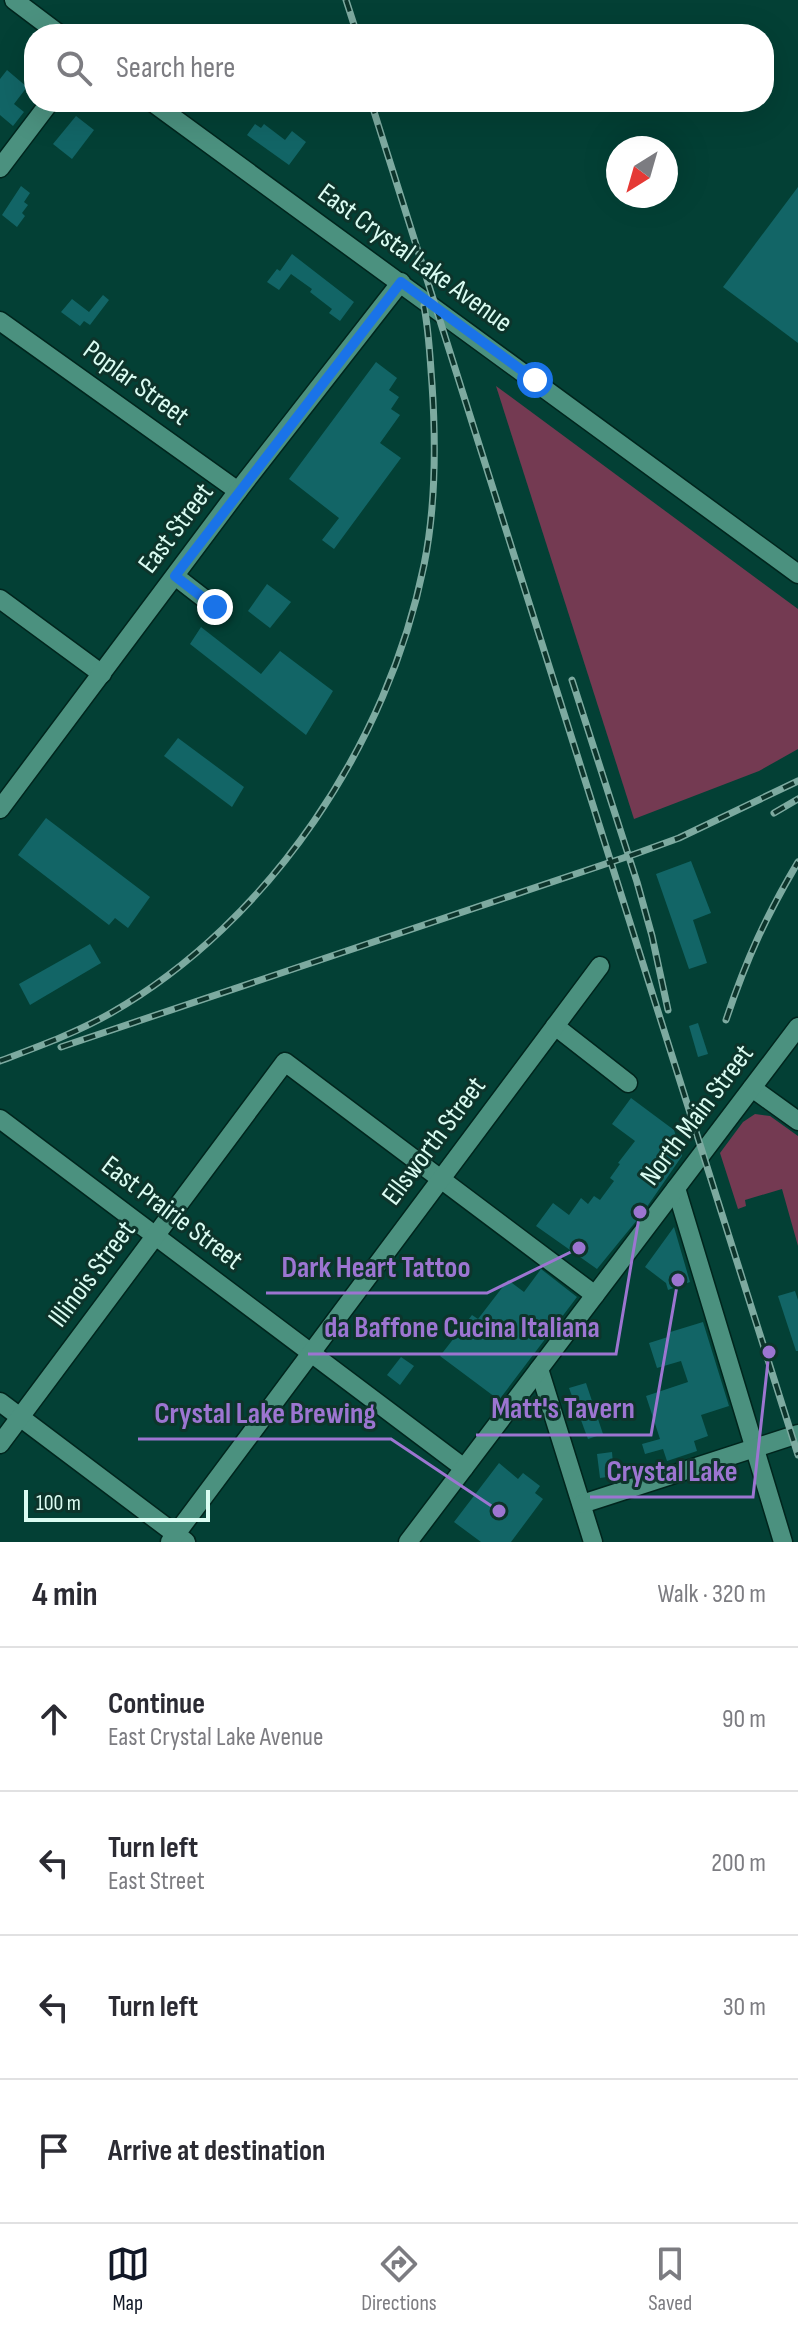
<!DOCTYPE html>
<meta charset="utf-8">
<style>
body{margin:0;font-family:"Sofia Sans Condensed",sans-serif;background:#f7f7f7;color:#2b2b33}
.compass{position:absolute;left:606px;top:136px;width:72px;height:72px;border-radius:50%;background:#fff;box-shadow:0 8px 32px #0002;rotate:217deg}
.scale{position:absolute;left:24px;bottom:20px;width:186px;box-sizing:border-box;padding-left:8px;border:4px solid #dafcf2;border-top:0;font-size:22px;line-height:28px;white-space:nowrap;color:#dafcf2;-webkit-text-stroke:6px #0d342b;paint-order:stroke}
.stop{position:absolute;width:24px;height:24px;margin:-18px;border:6px solid #1a73e8;border-radius:50%;background:#fff}
.stop.end{background:#1a73e8;border-color:#fff;box-shadow:0 2px 8px #0008}
.list{margin:0;padding:0;list-style:none}
h2{display:flex;justify-content:space-between;align-items:center;height:104px;margin:0;padding:0 32px;font-size:34px}
h2 small{font-size:26px;font-weight:400;color:#7c7c81}
.list li{display:grid;grid-template-columns:52px 1fr auto;gap:24px;align-items:center;box-sizing:border-box;height:144px;padding:0 32px;border-top:2px solid #e1e1e2}
.list b{display:block;font-size:30px;white-space:nowrap}
.list p{margin:0;font-size:26px;white-space:nowrap;color:#7c7c81}
.list em{font-size:26px;font-style:normal;color:#7c7c81}
.icon{flex:none;width:44px;height:44px;fill:none;stroke:currentColor;stroke-width:2;stroke-linecap:round;stroke-linejoin:round}
.map{position:relative;flex:none;width:798px;height:1542px;overflow:hidden}
.search{position:absolute;background:#fff;box-shadow:0 8px 32px #0002;left:24px;right:24px;top:24px;height:88px;display:flex;align-items:center;gap:20px;box-sizing:border-box;padding:0 28px;border-radius:32px;color:#7c7c81;font-size:30px}
.sheet{height:680px;background:#fff}
nav{display:flex;justify-content:space-around;align-items:center;box-sizing:border-box;height:112px;border-top:2px solid #e1e1e2;background:#fff;font-size:22px;color:#7c7c81}
nav a{display:grid;justify-items:center;gap:4px}
nav .on{color:#111827}
.map>svg:first-child{display:block}
</style>
<div class="map">
<svg width="798" height="1542" viewBox="0 0 798 1542">
<rect width="100%" height="100%" fill="#034035"/>
<g fill="#743a52">
<path d="M 496,386 L 798,609 L 798,749 L 759,771 L 634,819 Z"/>
<path d="M 755,1114 L 770,1116 L 798,1136 L 798,1246 L 782,1189 L 745,1200 L 746,1206 L 738,1209 L 720,1153 L 743,1122 Z"/>
</g>
<g fill="#126566">
<path d="M 7,70 L 27,87 L 14,104 L 24,112 L 13,126 L 0,115 L 0,79 Z"/>
<path d="M 76,116 L 94,130 L 72,159 L 53,144 Z"/>
<path d="M 255,124 L 261,128 L 264,124 L 285,140 L 292,131 L 306,142 L 289,165 L 247,135 Z"/>
<path d="M 21,186 L 30,193 L 24,202 L 28,205 L 22,213 L 25,216 L 17,227 L 2,215 Z"/>
<path d="M 798,187 L 798,343 L 723,287 Z"/>
<path d="M 292,254 L 354,302 L 340,321 L 329,313 L 332,309 L 310,292 L 312,289 L 291,274 L 279,290 L 267,282 L 277,269 L 280,271 Z"/>
<path d="M 103,295 L 109,300 L 90,325 L 84,321 L 80,326 L 61,312 L 72,299 L 89,312 Z"/>
<path d="M 376,362 L 397,378 L 389,390 L 399,397 L 391,409 L 400,415 L 380,443 L 401,458 L 334,549 L 322,540 L 339,518 L 289,479 Z"/>
<path d="M 267,584 L 291,602 L 270,628 L 248,611 Z"/>
<path d="M 201,627 L 261,674 L 280,651 L 333,691 L 306,735 L 190,644 Z"/>
<path d="M 178,738 L 244,787 L 232,807 L 164,756 Z"/>
<path d="M 46,818 L 150,897 L 128,928 L 115,918 L 109,925 L 18,855 Z"/>
<path d="M 691,861 L 711,913 L 693,920 L 707,963 L 689,969 L 656,874 Z"/>
<path d="M 90,944 L 101,963 L 30,1005 L 19,984 Z"/>
<path d="M 698,1023 L 708,1054 L 698,1057 L 689,1026 Z"/>
<path d="M 631,1098 L 674,1130 L 682,1156 L 642,1214 L 597,1269 L 536,1226 L 553,1203 L 569,1215 L 581,1198 L 588,1204 L 594,1196 L 600,1200 L 614,1181 L 610,1178 L 620,1164 L 618,1163 L 635,1141 L 612,1124 Z"/>
<path d="M 674,1227 L 690,1282 L 668,1290 L 666,1283 L 645,1267 Z"/>
<path d="M 541,1269 L 577,1297 L 499,1400 L 440,1356 L 472,1315 L 478,1319 L 508,1280 L 524,1292 Z"/>
<path d="M 795,1291 L 798,1300 L 798,1351 L 796,1351 L 778,1296 Z"/>
<path d="M 703,1322 L 729,1406 L 701,1415 L 708,1436 L 694,1441 L 697,1451 L 667,1461 L 663,1449 L 645,1454 L 642,1444 L 660,1439 L 646,1396 L 688,1382 L 681,1361 L 657,1368 L 649,1343 L 668,1337 L 667,1333 Z"/>
<path d="M 401,1357 L 414,1366 L 400,1385 L 387,1375 Z"/>
<path d="M 586,1383 L 603,1434 L 588,1439 L 569,1388 Z"/>
<path d="M 612,1452 L 614,1476 L 600,1478 L 597,1454 Z"/>
<path d="M 499,1463 L 518,1479 L 523,1473 L 540,1486 L 535,1493 L 543,1499 L 511,1542 L 481,1542 L 454,1522 Z"/>
</g>
<g fill="none" stroke-linecap="round" stroke-linejoin="round">
<g stroke="#00251d" stroke-width="21">
<g id="minor">
<path d="M 14,0 L 59,34"/>
<path d="M 152,102 L 798,574"/>
<path d="M 0,168 L 50,102"/>
<path d="M 0,321 L 238,491"/>
<path d="M 175,576 L 215,607"/>
<path d="M 0,599 L 102,674"/>
<path d="M 0,809 L 238,491 L 401,282"/>
<path d="M 555,1026 L 628,1083"/>
<path d="M 752,1088 L 798,1121"/>
<path d="M 0,1119 L 464,1468"/>
<path d="M 676,1188 L 783,1542"/>
<path d="M 539,1369 L 593,1542"/>
<path d="M 0,1402 L 186,1542"/>
<path d="M 0,1444 L 285,1062 L 595,1295"/>
<path d="M 582,1504 L 798,1434"/>
<path d="M 170,1542 L 600,966"/>
<path d="M 408,1542 L 798,1027"/>
</g>
</g>
<use href="#minor" stroke="#4b917f" stroke-width="18"/>
<g stroke="#7daaa0" stroke-width="7">
<g id="rail">
<path d="M 346,0 L 357,34"/>
<path d="M 371,102 L 798,1455"/>
<path d="M 572,680 L 637,882 L 652,936 L 668,1010"/>
<path d="M 774,813 L 798,799"/>
<path d="M 726,1020 C 746,960 766,916 798,862"/>
<path d="M 61,1047 L 635,854 L 679,838 L 798,781"/>
<path d="M 0,1061 C 37,1047 76,1033 111,1013 C 271,921 388,743 424,565 C 436,506 436,443 432,384 C 430,358 429,332 424,306"/>
</g>
</g>
<use href="#rail" stroke="#0d342b" stroke-width="4" stroke-dasharray="12" stroke-linecap="butt"/>
</g>
<g fill="none" stroke-linecap="round" stroke-linejoin="round">
<path stroke="#1a73e8" stroke-width="10" d="M 215,607 L 175,576 L 401,282 L 535,380"/>
</g>
<g text-anchor="middle" dominant-baseline="central" stroke-width="6" stroke-linejoin="round" paint-order="stroke">
<g font-size="28" fill="#dafcf2" stroke="#0d342b">
<text transform="translate(415 258) rotate(36)">East Crystal Lake Avenue</text>
<text transform="translate(136 383) rotate(36)">Poplar Street</text>
<text transform="translate(176 528) rotate(-53)">East Street</text>
<text transform="translate(697 1115) rotate(-53)">North Main Street</text>
<text transform="translate(434 1141) rotate(-53)">Ellsworth Street</text>
<text transform="translate(172 1213) rotate(37)">East Prairie Street</text>
<text transform="translate(92 1274) rotate(-53)">Illinois Street</text>
</g>
</g>
<path fill="none" stroke="#9c75d1" stroke-width="3" d="M579 1248L487 1293H266M640 1212L616 1354H308M678 1280L651 1435H476M499 1511L391 1439H138M769 1352L753 1497H590"/>
<g fill="#9c75d1" stroke="#0d342b" stroke-width="3">
<circle cx="579" cy="1248" r="8"/>
<circle cx="640" cy="1212" r="8"/>
<circle cx="678" cy="1280" r="8"/>
<circle cx="499" cy="1511" r="8"/>
<circle cx="769" cy="1352" r="8"/>
</g>
<g font-size="30" text-anchor="middle" font-weight="bold" fill="#9c75d1" stroke="#0d342b" stroke-width="6" stroke-linejoin="round" paint-order="stroke">
<text x="376" y="1277">Dark Heart Tattoo</text>
<text x="462" y="1337">da Baffone Cucina Italiana</text>
<text x="563" y="1418">Matt's Tavern</text>
<text x="265" y="1423">Crystal Lake Brewing</text>
<text x="672" y="1481">Crystal Lake</text>
</g>
</svg>
<svg class="compass" viewBox="-18 -18 36 36"><path d="M0-13l5 13h-10z" fill="#e53935"/><path d="M0 13l5-13h-10z" fill="#7c7c81"/></svg>
<div class="scale">100 m</div>
<div class="stop" style="left:535px;top:380px"></div>
<div class="stop end" style="left:215px;top:607px"></div>
<div class="search"><svg class="icon" aria-label="search" viewBox="0 0 24 24"><circle cx="10" cy="10" r="6"/><path d="M15 15l6 6"/></svg>Search here</div>
</div>
<section class="sheet">
<h2>4 min<small>Walk · 320 m</small></h2>
<ul class="list">
<li><svg class="icon" aria-label="ahead" viewBox="0 0 24 24"><path d="M12 20V5M6 11l6-6 6 6"/></svg><div><b>Continue</b><p>East Crystal Lake Avenue</p></div><em>90 m</em></li>
<li><svg class="icon" aria-label="left" viewBox="0 0 24 24"><path d="M17 20v-9H6M10 6l-5 5 5 5"/></svg><div><b>Turn left</b><p>East Street</p></div><em>200 m</em></li>
<li><svg class="icon" aria-label="left" viewBox="0 0 24 24"><path d="M17 20v-9H6M10 6l-5 5 5 5"/></svg><div><b>Turn left</b></div><em>30 m</em></li>
<li><svg class="icon" aria-label="arrive" viewBox="0 0 24 24"><path d="M6 21V4h12l-3 4 3 4H6"/></svg><div><b>Arrive at destination</b></div></li>
</ul>
</section>
<nav>
<a class="on"><svg class="icon" aria-label="map" viewBox="0 0 24 24"><path d="M3 6l6-2 6 2 6-2v14l-6 2-6-2-6 2zM9 4v14M15 6v14"/></svg>Map</a>
<a><svg class="icon" aria-label="directions" viewBox="0 0 24 24"><path d="M12 3l9 9-9 9-9-9zM9 14v-3h6M13 9l2 2-2 2"/></svg>Directions</a>
<a><svg class="icon" aria-label="saved" viewBox="0 0 24 24"><path d="M7 4h10v16l-5-4-5 4z"/></svg>Saved</a>
</nav>
